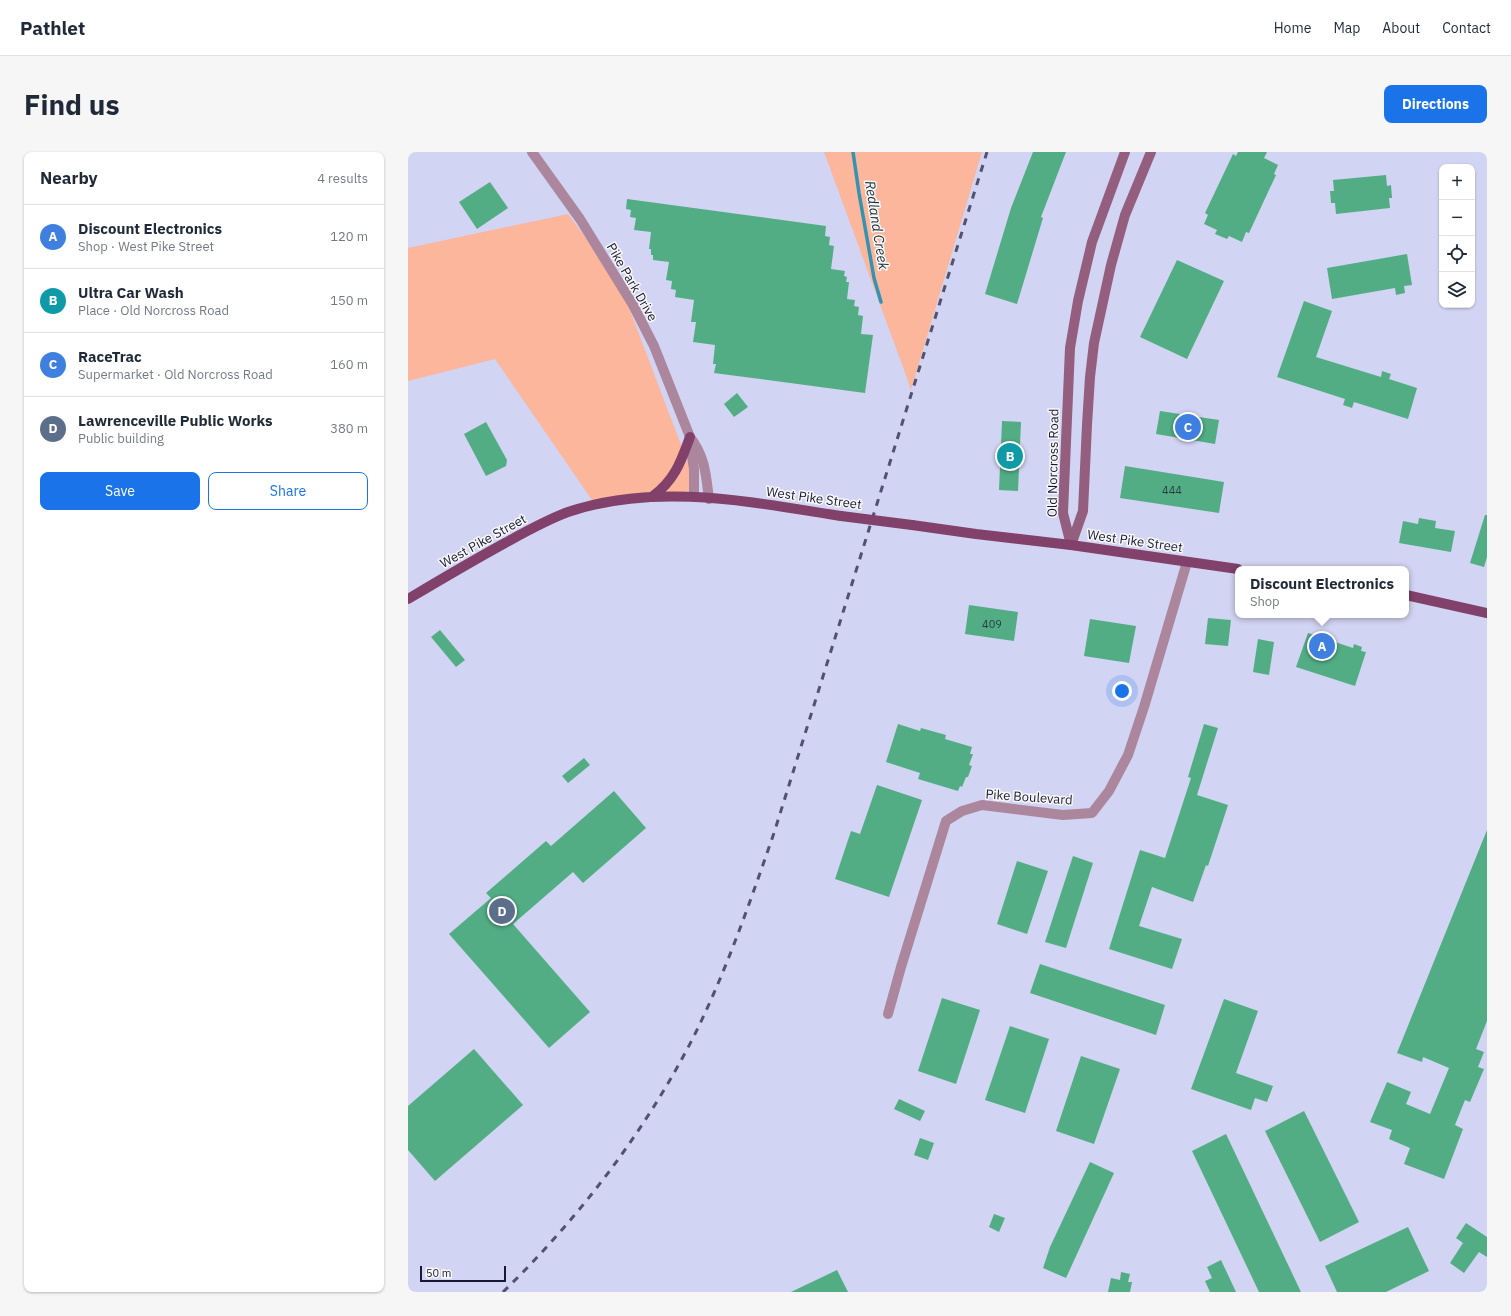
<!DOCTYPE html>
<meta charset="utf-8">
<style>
body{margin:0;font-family:"IBM Plex Sans",sans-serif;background:#f6f6f7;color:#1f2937}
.controls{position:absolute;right:12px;top:12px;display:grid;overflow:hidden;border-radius:8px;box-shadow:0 1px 3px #0004}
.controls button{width:36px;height:36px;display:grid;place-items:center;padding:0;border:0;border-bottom:1px solid #e0e1e3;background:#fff;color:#1f2937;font:20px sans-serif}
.scale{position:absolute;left:12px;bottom:10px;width:86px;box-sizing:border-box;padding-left:4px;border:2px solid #181834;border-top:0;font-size:11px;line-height:14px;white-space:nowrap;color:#181834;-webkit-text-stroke:3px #f8f8f8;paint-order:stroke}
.you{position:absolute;left:714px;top:539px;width:14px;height:14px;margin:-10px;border:3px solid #fff;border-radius:50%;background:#1a73e8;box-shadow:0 0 0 6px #1a73e833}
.badge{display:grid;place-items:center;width:26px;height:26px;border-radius:50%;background:#1a73e8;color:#fff;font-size:13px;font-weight:700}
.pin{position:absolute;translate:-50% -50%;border:2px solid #fff;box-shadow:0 1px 4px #0006}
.popup{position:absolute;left:827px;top:414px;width:174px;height:52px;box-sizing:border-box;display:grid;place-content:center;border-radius:8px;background:#fff;filter:drop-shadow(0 1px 3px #0005);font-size:13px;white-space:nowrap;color:#747a83}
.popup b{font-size:15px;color:#1f2937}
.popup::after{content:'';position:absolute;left:50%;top:100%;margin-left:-8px;border:8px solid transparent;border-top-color:#fff}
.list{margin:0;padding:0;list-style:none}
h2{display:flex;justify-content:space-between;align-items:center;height:52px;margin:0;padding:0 16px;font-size:17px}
h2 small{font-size:13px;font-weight:400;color:#747a83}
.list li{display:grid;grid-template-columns:26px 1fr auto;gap:12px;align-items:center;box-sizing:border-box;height:64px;padding:0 16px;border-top:1px solid #e0e1e3}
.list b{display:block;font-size:15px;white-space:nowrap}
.list p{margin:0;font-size:13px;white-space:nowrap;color:#747a83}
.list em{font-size:13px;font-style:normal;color:#747a83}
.actions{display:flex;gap:8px;padding:12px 16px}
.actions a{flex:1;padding:9px 0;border:1px solid #1a73e8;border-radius:8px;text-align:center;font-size:14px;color:#1a73e8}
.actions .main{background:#1a73e8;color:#fff}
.icon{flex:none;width:22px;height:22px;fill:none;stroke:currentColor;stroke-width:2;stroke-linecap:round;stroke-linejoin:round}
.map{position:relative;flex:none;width:1079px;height:1140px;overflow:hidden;border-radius:8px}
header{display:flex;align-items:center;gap:24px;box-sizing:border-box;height:56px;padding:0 20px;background:#fff;border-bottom:1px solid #e0e1e3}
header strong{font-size:19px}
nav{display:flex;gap:22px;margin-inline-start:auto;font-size:14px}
.intro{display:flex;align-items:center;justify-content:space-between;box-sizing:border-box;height:96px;padding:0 24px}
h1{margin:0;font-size:28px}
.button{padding:10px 18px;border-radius:8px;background:#1a73e8;color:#fff;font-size:14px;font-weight:700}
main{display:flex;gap:24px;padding:0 24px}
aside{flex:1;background:#fff;border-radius:8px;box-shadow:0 1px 3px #0004}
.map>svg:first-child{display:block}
</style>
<header>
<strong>Pathlet</strong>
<nav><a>Home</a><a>Map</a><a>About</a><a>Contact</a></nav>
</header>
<div class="intro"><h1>Find us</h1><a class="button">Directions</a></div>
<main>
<aside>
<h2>Nearby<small>4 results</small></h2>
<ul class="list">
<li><span class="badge" style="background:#3f7fe0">A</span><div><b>Discount Electronics</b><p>Shop · West Pike Street</p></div><em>120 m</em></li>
<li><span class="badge" style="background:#0f9aa8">B</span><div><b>Ultra Car Wash</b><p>Place · Old Norcross Road</p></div><em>150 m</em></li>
<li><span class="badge" style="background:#3f7fe0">C</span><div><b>RaceTrac</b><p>Supermarket · Old Norcross Road</p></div><em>160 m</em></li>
<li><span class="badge" style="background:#5c6f8a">D</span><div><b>Lawrenceville Public Works</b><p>Public building</p></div><em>380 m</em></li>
</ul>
<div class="actions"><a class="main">Save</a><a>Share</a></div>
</aside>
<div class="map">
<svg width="1079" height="1140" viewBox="0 0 1079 1140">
<rect width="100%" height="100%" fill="#d2d4f3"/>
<g fill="#fbb69b">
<path d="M 416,0 L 574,0 L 503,238 L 499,226 Z"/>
<path d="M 160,62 L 212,132 L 289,335 L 272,342 L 186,351 L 87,207 L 0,229 L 0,96 Z"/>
</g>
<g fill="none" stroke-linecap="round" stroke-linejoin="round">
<path stroke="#3493b0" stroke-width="3.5" d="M 445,0 L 451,41 L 466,126 L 473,150"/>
</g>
<g fill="#52ad85">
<path d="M 625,0 L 658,0 L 633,65 L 635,66 L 609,152 L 577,142 L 603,56 Z"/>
<path d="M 830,0 L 859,0 L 856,6 L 870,13 L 866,22 L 868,23 L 841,81 L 838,80 L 834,90 L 821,84 L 819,87 L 807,82 L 809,78 L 796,72 L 800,63 L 797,61 L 825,2 L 828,4 Z"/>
<path d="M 978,23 L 979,34 L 983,33 L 984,46 L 981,46 L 982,56 L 928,62 L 927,51 L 923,51 L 922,39 L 926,39 L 925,28 Z"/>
<path d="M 82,30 L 100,56 L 69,77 L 51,50 Z"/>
<path d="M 219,47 L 418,74 L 417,84 L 422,85 L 421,93 L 426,94 L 423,117 L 437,119 L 436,124 L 439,125 L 438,130 L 441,130 L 439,147 L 447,148 L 446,154 L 451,155 L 450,163 L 455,164 L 453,182 L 465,183 L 457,241 L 306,221 L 308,212 L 305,212 L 307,193 L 285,190 L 288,170 L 283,170 L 286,148 L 267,145 L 268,138 L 263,137 L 264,129 L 258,128 L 261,110 L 245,108 L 245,103 L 243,103 L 243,97 L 241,97 L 243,80 L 226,78 L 228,66 L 222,65 L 223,58 L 218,57 Z"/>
<path d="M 999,102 L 1004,133 L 996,134 L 997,141 L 988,143 L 987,136 L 924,147 L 919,116 Z"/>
<path d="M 769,108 L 816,129 L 779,207 L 732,185 Z"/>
<path d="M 896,149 L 924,159 L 908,205 L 973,225 L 974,219 L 983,222 L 981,227 L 1009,236 L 1000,267 L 946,250 L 944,256 L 935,253 L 937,247 L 869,225 Z"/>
<path d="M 329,241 L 340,255 L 326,265 L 316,252 Z"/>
<path d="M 752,259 L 811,268 L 807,292 L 748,282 Z"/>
<path d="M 594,269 L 613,270 L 610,339 L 591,338 Z"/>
<path d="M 78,270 L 99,308 L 98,314 L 78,324 L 56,282 Z"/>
<path d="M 717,314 L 816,330 L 811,361 L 712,346 Z"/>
<path d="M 1077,363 L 1079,363 L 1079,405 L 1076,415 L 1062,411 Z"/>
<path d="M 1011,366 L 1028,369 L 1027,376 L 1047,379 L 1043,400 L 991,391 L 995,369 L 1010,372 Z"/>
<path d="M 561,453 L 610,460 L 606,489 L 557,482 Z"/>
<path d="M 800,466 L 823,468 L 820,494 L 797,492 Z"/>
<path d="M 682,467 L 728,474 L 721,511 L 676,504 Z"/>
<path d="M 32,478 L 57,508 L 48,515 L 23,485 Z"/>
<path d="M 900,481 L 945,496 L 946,492 L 954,495 L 953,499 L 958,500 L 947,534 L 888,515 Z"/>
<path d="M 850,487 L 866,490 L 861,523 L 845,520 Z"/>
<path d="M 490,572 L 512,579 L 513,576 L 538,583 L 537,587 L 564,595 L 562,602 L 565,602 L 561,613 L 564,614 L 560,625 L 558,625 L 554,635 L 552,634 L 550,639 L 510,627 L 512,621 L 478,610 Z"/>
<path d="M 796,572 L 810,576 L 789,643 L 820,653 L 800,714 L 798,713 L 785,750 L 744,735 L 731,774 L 774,787 L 764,817 L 701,797 L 732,698 L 757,706 L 783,626 L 780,625 Z"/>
<path d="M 176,606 L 182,613 L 160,631 L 154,624 Z"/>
<path d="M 469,633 L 514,648 L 481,745 L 427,727 L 443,679 L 452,682 Z"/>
<path d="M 206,639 L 238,676 L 175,731 L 165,720 L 105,772 L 182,860 L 141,896 L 41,782 L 83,746 L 78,741 L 138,689 L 143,694 Z"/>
<path d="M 1079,678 L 1079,869 L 1068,897 L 1076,900 L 1070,915 L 1076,917 L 1062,950 L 1057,948 L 1047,973 L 1055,977 L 1036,1027 L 996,1012 L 1002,996 L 981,987 L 984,978 L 962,970 L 979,930 L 1003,940 L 998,952 L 1022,962 L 1041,916 L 1015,905 L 1014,910 L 989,901 Z"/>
<path d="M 665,704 L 685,711 L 658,796 L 637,790 Z"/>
<path d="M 609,709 L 640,719 L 619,782 L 589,772 Z"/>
<path d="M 632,812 L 757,853 L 748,883 L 622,841 Z"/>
<path d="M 534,846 L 572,858 L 548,932 L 510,919 Z"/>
<path d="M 816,847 L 850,859 L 828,921 L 865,934 L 859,950 L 847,946 L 843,958 L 783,937 Z"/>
<path d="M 602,874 L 641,887 L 617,961 L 577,948 Z"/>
<path d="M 66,897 L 115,953 L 27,1029 L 0,998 L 0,954 Z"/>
<path d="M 673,904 L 712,917 L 686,992 L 648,979 Z"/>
<path d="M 491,947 L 517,959 L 512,969 L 486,957 Z"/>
<path d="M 896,959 L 951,1070 L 912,1090 L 857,979 Z"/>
<path d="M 818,982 L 893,1140 L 851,1140 L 784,999 Z"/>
<path d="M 512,986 L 526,991 L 520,1008 L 506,1003 Z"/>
<path d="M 682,1010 L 706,1021 L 658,1126 L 635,1116 L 642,1095 Z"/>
<path d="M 586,1062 L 597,1066 L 591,1080 L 581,1075 Z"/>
<path d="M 1058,1071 L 1079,1085 L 1079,1105 L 1071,1100 L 1056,1121 L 1042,1111 L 1055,1091 L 1048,1086 Z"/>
<path d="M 1000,1075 L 1021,1119 L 978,1140 L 929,1140 L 917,1114 Z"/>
<path d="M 813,1108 L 828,1140 L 802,1140 L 797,1129 L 804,1126 L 799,1115 Z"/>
<path d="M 429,1118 L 440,1140 L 383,1140 Z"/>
<path d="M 713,1120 L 722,1122 L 720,1130 L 724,1130 L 722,1140 L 700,1140 L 703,1126 L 712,1128 Z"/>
</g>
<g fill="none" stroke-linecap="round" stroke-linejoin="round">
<g stroke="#ab869c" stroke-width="10">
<path d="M 124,0 L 172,67 L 225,153 L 246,194 L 282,285 C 297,304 298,323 301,347"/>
<path d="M 282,285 L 282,292 L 286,317 L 286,345"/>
<path d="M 480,862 L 493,815 L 538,669 L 554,659 L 574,653 L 655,663 L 684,661 L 701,639 L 720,603 L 736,555 L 779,410"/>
</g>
<g stroke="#945e7f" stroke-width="10">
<path d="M 663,393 L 675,359 L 679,273 L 682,225 L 686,191 L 703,113 L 717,63 L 743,0"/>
<path d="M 663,393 L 655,361 L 662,196 L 670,149 L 684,90 L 717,0"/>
</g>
<g stroke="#81416a" stroke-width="10">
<path d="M 245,344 C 267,328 273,309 282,285"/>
<path d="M 504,373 L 568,382 L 663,393 L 830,417"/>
<path d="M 998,443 L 1079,461"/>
<path d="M 0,447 C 32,428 64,409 97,391 C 117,380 138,368 160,360 C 248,330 343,350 433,364"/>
</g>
<path stroke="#52526f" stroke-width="3" stroke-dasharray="7 7" stroke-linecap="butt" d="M 95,1140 C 171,1066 236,981 285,886 C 318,820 342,750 366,681 L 579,0"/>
<path stroke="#81416a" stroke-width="10" d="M 433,364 L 504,373"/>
</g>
<g text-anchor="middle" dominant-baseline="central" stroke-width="3" stroke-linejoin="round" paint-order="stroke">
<g font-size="11" fill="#263d48">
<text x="764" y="338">444</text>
<text x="584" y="472">409</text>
</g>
<g font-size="13" fill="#181834" stroke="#f8f8f8">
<text transform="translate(224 130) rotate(60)">Pike Park Drive</text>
<text transform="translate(645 311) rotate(-89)">Old Norcross Road</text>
<text transform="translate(406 346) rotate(8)">West Pike Street</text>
<text transform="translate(75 389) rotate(-29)">West Pike Street</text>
<text transform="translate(727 389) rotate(8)">West Pike Street</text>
<text transform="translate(621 645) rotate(4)">Pike Boulevard</text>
</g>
<g font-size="14" font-style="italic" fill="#182d35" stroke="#f8f8f8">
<text transform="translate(469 73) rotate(81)">Redland Creek</text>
</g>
</g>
</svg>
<div class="controls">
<button>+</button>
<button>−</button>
<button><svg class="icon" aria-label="locate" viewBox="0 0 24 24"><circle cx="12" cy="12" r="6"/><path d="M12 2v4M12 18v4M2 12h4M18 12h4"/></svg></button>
<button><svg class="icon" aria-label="layers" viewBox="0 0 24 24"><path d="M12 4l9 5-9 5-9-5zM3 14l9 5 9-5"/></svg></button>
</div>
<div class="scale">50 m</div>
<div class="you"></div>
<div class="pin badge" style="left:914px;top:494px;background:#3f7fe0">A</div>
<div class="popup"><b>Discount Electronics</b>Shop</div>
<div class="pin badge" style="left:602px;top:304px;background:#0f9aa8">B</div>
<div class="pin badge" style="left:780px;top:275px;background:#3f7fe0">C</div>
<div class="pin badge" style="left:94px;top:759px;background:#5c6f8a">D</div>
</div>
</main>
